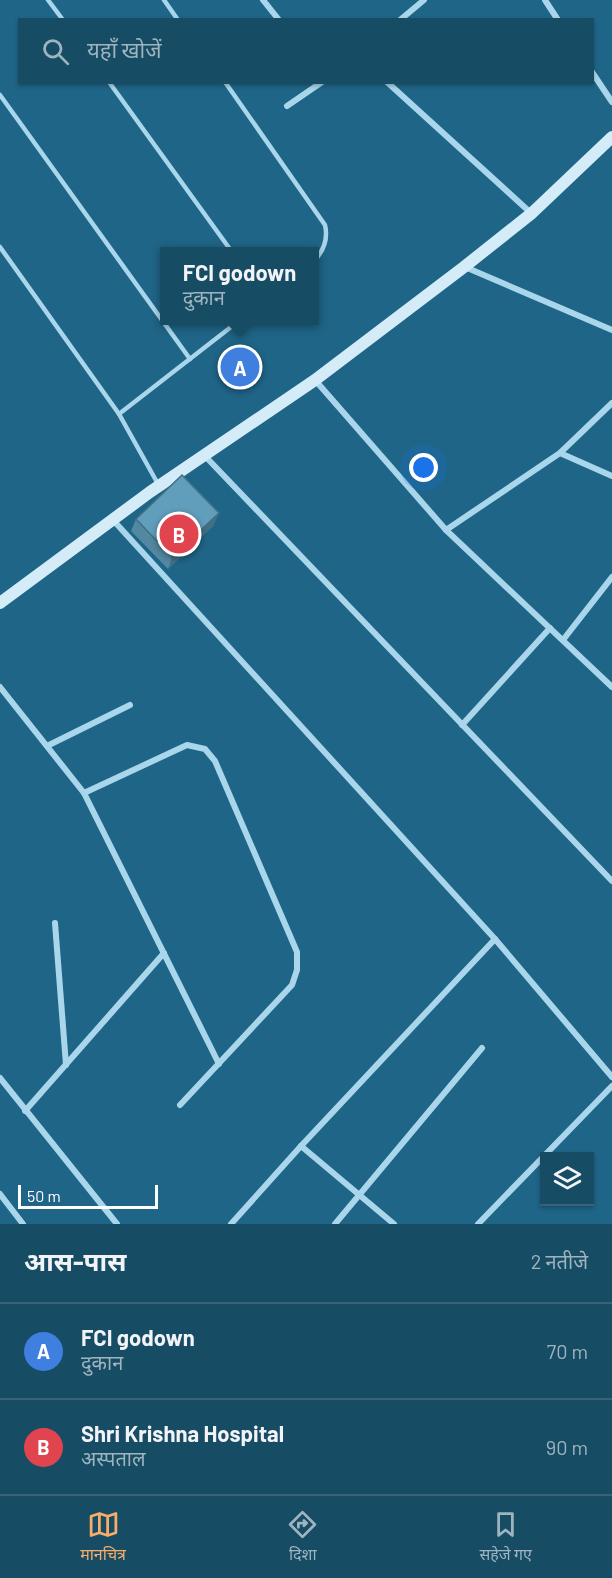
<!DOCTYPE html>
<html lang="hi">
<meta charset="utf-8">
<style>
body{margin:0;font-family:Barlow,"Noto Sans Devanagari",sans-serif;background:#24566e;color:#f1f3f6}
.controls{position:absolute;right:18px;bottom:18px;display:grid;overflow:hidden;border-radius:0px;box-shadow:0 2px 4px #0004}
.controls button{width:54px;height:54px;display:grid;place-items:center;padding:0;border:0;border-bottom:2px solid #366379;background:#174c65;color:#f1f3f6;font:30px sans-serif}
.scale{position:absolute;left:18px;bottom:15px;width:140px;box-sizing:border-box;padding-left:6px;border:3px solid #fff;border-top:0;font-size:16px;line-height:21px;white-space:nowrap;color:#fff;-webkit-text-stroke:4px #1f6587;paint-order:stroke}
.you{position:absolute;left:424px;top:468px;width:21px;height:21px;margin:-15px;border:4px solid #fff;border-radius:50%;background:#1a73e8;box-shadow:0 0 0 9px #1a73e833}
.badge{display:grid;place-items:center;width:39px;height:39px;border-radius:50%;background:#f9ad68;color:#fff;font-size:20px;font-weight:700}
.pin{position:absolute;translate:-50% -50%;border:3px solid #fff;box-shadow:0 2px 6px #0006}
.popup{position:absolute;left:160px;top:247px;width:159px;height:78px;box-sizing:border-box;display:grid;place-content:center;border-radius:0px;background:#174c65;filter:drop-shadow(0 2px 4px #0005);font-size:20px;white-space:nowrap;color:#9eb4bf}
.popup b{font-size:22px;color:#f1f3f6}
.popup::after{content:'';position:absolute;left:50%;top:100%;margin-left:-12px;border:12px solid transparent;border-top-color:#174c65}
.list{margin:0;padding:0;list-style:none}
h2{display:flex;justify-content:space-between;align-items:center;height:78px;margin:0;padding:0 24px;font-size:26px}
h2 small{font-size:20px;font-weight:400;color:#9eb4bf}
.list li{display:grid;grid-template-columns:39px 1fr auto;gap:18px;align-items:center;box-sizing:border-box;height:96px;padding:0 24px;border-top:2px solid #366379}
.list b{display:block;font-size:22px;white-space:nowrap}
.list p{margin:0;font-size:20px;white-space:nowrap;color:#9eb4bf}
.list em{font-size:20px;font-style:normal;color:#9eb4bf}
.icon{flex:none;width:33px;height:33px;fill:none;stroke:currentColor;stroke-width:2;stroke-linecap:round;stroke-linejoin:round}
.map{position:relative;flex:none;width:612px;height:1224px;overflow:hidden}
.search{position:absolute;background:#174c65;box-shadow:0 2px 4px #0004;left:18px;right:18px;top:18px;height:66px;display:flex;align-items:center;gap:15px;box-sizing:border-box;padding:0 21px;border-radius:0px;color:#9eb4bf;font-size:22px}
.sheet{height:270px;background:#174c65}
nav{display:flex;justify-content:space-around;align-items:center;box-sizing:border-box;height:84px;border-top:2px solid #366379;background:#174c65;font-size:16px;color:#9eb4bf}
nav a{display:grid;justify-items:center;gap:3px}
nav .on{color:#f9ad68}
.map>svg:first-child{display:block}
</style>
<div class="map">
<svg width="612" height="1224" viewBox="0 0 612 1224">
<rect width="100%" height="100%" fill="#1f6587"/>
<g fill="none" stroke-linecap="round" stroke-linejoin="round">
<g stroke="#a9d6eb" stroke-width="4.5">
<path d="M 48,0 L 63,20"/>
<path d="M 164,0 L 178,20"/>
<path d="M 109,82 L 232,252"/>
<path d="M 225,82 L 325,225 C 328,238 324,250 315,260"/>
<path d="M 0,95 L 190,359"/>
<path d="M 0,247 L 119,414 L 158,484"/>
<path d="M 119,414 L 240,320"/>
</g>
<g stroke="#a9d6eb" stroke-width="6">
<path d="M 263,0 L 279,20"/>
<path d="M 545,0 L 558,20"/>
<path d="M 400,20 L 424,0"/>
<path d="M 592,72 L 612,102"/>
<path d="M 387,82 L 531,213"/>
<path d="M 287,106 L 322,82"/>
<path d="M 465,267 L 612,330"/>
<path d="M 315,380 L 446,530 L 612,687"/>
<path d="M 560,453 L 612,476"/>
<path d="M 204,455 L 612,881"/>
<path d="M 113,520 L 495,939 L 612,1077"/>
<path d="M 446,530 L 560,453 L 612,403"/>
<path d="M 563,640 L 612,577"/>
<path d="M 0,687 L 84,793 L 219,1064"/>
<path d="M 462,725 L 550,628"/>
<path d="M 47,746 L 130,705"/>
<path d="M 84,793 L 187,745 L 205,749 L 215,761 L 297,952 L 297,970 L 292,985 L 180,1105"/>
<path d="M 55,923 L 66,1065"/>
<path d="M 0,1078 L 117,1224"/>
<path d="M 25,1111 L 164,953"/>
<path d="M 301,1146 L 394,1224"/>
<path d="M 0,1194 L 23,1224"/>
<path d="M 231,1224 L 301,1146 L 495,939"/>
<path d="M 335,1224 L 482,1048"/>
<path d="M 478,1224 L 612,1086"/>
</g>
<path stroke="#d4ecf8" stroke-width="12" d="M 0,603 L 150,492 L 315,380 L 464,267 L 532,213 L 612,137"/>
</g>
<path fill="#5388a1" d="M 136,519 L 214,525 L 168,569 L 131,531 Z"/>
<path fill="#436f83" d="M 219,513 L 214,525 L 168,569 L 172,557 Z"/>
<path fill="#609ebb" stroke="#436f83" stroke-width="1.5" d="M 182,475 L 219,513 L 172,557 L 136,519 Z"/>
</svg>
<div class="controls">
<button><svg class="icon" aria-label="layers" viewBox="0 0 24 24"><path d="M12 4l9 5-9 5-9-5zM3 14l9 5 9-5"/></svg></button>
</div>
<div class="scale">50 m</div>
<div class="you"></div>
<div class="pin badge" style="left:240px;top:367px;background:#3f7fe0">A</div>
<div class="popup"><b>FCI godown</b>दुकान</div>
<div class="pin badge" style="left:179px;top:534px;background:#e0444e">B</div>
<div class="search"><svg class="icon" aria-label="search" viewBox="0 0 24 24"><circle cx="10" cy="10" r="6"/><path d="M15 15l6 6"/></svg>यहाँ खोजें</div>
</div>
<section class="sheet">
<h2>आस-पास<small>2 नतीजे</small></h2>
<ul class="list">
<li><span class="badge" style="background:#3f7fe0">A</span><div><b>FCI godown</b><p>दुकान</p></div><em>70 m</em></li>
<li><span class="badge" style="background:#e0444e">B</span><div><b>Shri Krishna Hospital</b><p>अस्पताल</p></div><em>90 m</em></li>
</ul>
</section>
<nav>
<a class="on"><svg class="icon" aria-label="map" viewBox="0 0 24 24"><path d="M3 6l6-2 6 2 6-2v14l-6 2-6-2-6 2zM9 4v14M15 6v14"/></svg>मानचित्र</a>
<a><svg class="icon" aria-label="directions" viewBox="0 0 24 24"><path d="M12 3l9 9-9 9-9-9zM9 14v-3h6M13 9l2 2-2 2"/></svg>दिशा</a>
<a><svg class="icon" aria-label="saved" viewBox="0 0 24 24"><path d="M7 4h10v16l-5-4-5 4z"/></svg>सहेजे गए</a>
</nav>
